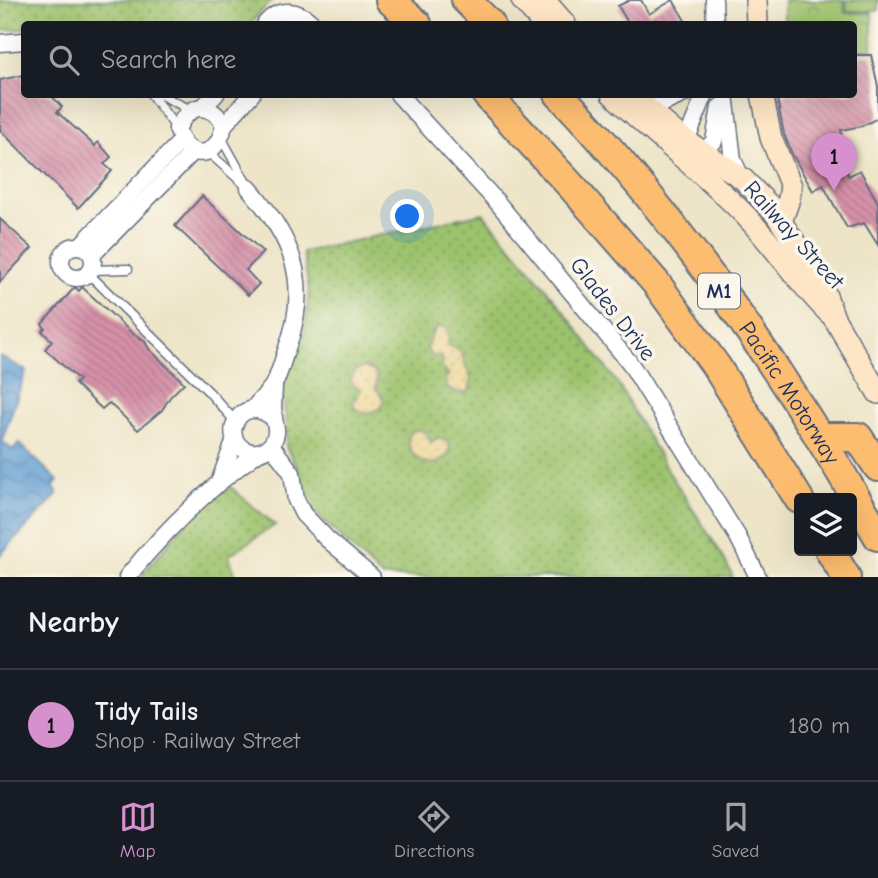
<!DOCTYPE html>
<meta charset="utf-8">
<style>
body{margin:0;font-family:"Comic Neue",sans-serif;background:#242831;color:#f1f3f6}
.controls{position:absolute;right:21px;bottom:21px;display:grid;overflow:hidden;border-radius:7px;box-shadow:0 7px 28px #0002}
.controls button{width:63px;height:63px;display:grid;place-items:center;padding:0;border:0;border-bottom:2px solid #363941;background:#171b24;color:#f1f3f6;font:35px sans-serif}
.you{position:absolute;left:408px;top:217px;width:24px;height:24px;margin:-18px;border:5px solid #fff;border-radius:50%;background:#1a73e8;box-shadow:0 0 0 10px #1a73e833}
.badge{display:grid;place-items:center;width:46px;height:46px;border-radius:50%;background:#d690ce;color:#111;font-size:23px;font-weight:700}
.pin{position:absolute;translate:-50% -58px;filter:drop-shadow(0 2px 4px #0008)}
.pin::after{content:'';position:absolute;top:37px;width:24px;height:21px;background:inherit;clip-path:polygon(0 0,100% 0,50% 100%)}
.list{margin:0;padding:0;list-style:none}
h2{display:flex;justify-content:space-between;align-items:center;height:91px;margin:0;padding:0 28px;font-size:30px}
h2 small{font-size:23px;font-weight:400;color:#9ea1a6}
.list li{display:grid;grid-template-columns:46px 1fr auto;gap:21px;align-items:center;box-sizing:border-box;height:112px;padding:0 28px;border-top:2px solid #363941}
.list b{display:block;font-size:26px;white-space:nowrap}
.list p{margin:0;font-size:23px;white-space:nowrap;color:#9ea1a6}
.list em{font-size:23px;font-style:normal;color:#9ea1a6}
.icon{flex:none;width:38px;height:38px;fill:none;stroke:currentColor;stroke-width:2;stroke-linecap:round;stroke-linejoin:round}
.map{position:relative;flex:none;width:878px;height:577px;overflow:hidden}
.search{position:absolute;background:#171b24;box-shadow:0 7px 28px #0002;left:21px;right:21px;top:21px;height:77px;display:flex;align-items:center;gap:18px;box-sizing:border-box;padding:0 24px;border-radius:7px;color:#9ea1a6;font-size:26px}
.sheet{height:203px;background:#171b24}
nav{display:flex;justify-content:space-around;align-items:center;box-sizing:border-box;height:98px;border-top:2px solid #363941;background:#171b24;font-size:19px;color:#9ea1a6}
nav a{display:grid;justify-items:center;gap:4px}
nav .on{color:#d690ce}
.map>svg:first-child{display:block}
</style>
<div class="map">
<svg width="878" height="577" viewBox="0 0 878 577">
<defs>
<pattern id="grass-dots" width="8" height="8" patternUnits="userSpaceOnUse" patternTransform="scale(1.75)"><rect width="8" height="8" fill="#9cc26c"/><path d="M2 2h.1M6 6h.1" fill="none" stroke="#7e9e5c" stroke-width="1.8" stroke-linecap="round"/></pattern>
<pattern id="sand-dots" width="8" height="8" patternUnits="userSpaceOnUse" patternTransform="scale(1.75)"><rect width="8" height="8" fill="#eeda9e"/><path d="M2 2h.1M6 6h.1" fill="none" stroke="#ccbb8a" stroke-width="1.8" stroke-linecap="round"/></pattern>
<pattern id="park-crowns" width="20" height="18" patternUnits="userSpaceOnUse" patternTransform="scale(1.75)"><rect width="20" height="18" fill="#9cc26c"/><path d="M2 6a3 3 0 1 1 6 0M12 15a3 3 0 1 1 6 0" fill="none" stroke="#7e9e5c"/></pattern>
<pattern id="water-waves" width="16" height="10" patternUnits="userSpaceOnUse" patternTransform="scale(1.75)"><rect width="16" height="10" fill="#639fd3"/><path d="M0 5q4-4 8 0t8 0" fill="none" stroke="#5182ae"/></pattern>
<pattern id="building-back-hatch" width="6" height="6" patternUnits="userSpaceOnUse" patternTransform="scale(1.75)"><rect width="6" height="6" fill="#d691a8"/><path d="M-1 5l2 2M0 0l6 6M5-1l2 2" fill="none" stroke="#ad778c"/></pattern>
</defs>
<rect width="100%" height="100%" fill="#fbf7ec"/>
<filter id="ink" filterUnits="userSpaceOnUse"><feTurbulence type="fractalNoise" baseFrequency=".0143" numOctaves="2"/><feDisplacementMap in="SourceGraphic" scale="14" xChannelSelector="R" yChannelSelector="G"/><feConvolveMatrix kernelMatrix="1 2 1 2 8 2 1 2 1" color-interpolation-filters="sRGB"/></filter>
<filter id="wash" filterUnits="userSpaceOnUse"><feTurbulence type="fractalNoise" baseFrequency=".00686" numOctaves="4" result="noise"/><feDisplacementMap in="SourceGraphic" scale="28" xChannelSelector="R" yChannelSelector="G"/><feGaussianBlur stdDeviation="1.57" result="paint"/><feColorMatrix in="noise" values="0 0 0 0 0 0 0 0 0 0 0 0 0 0 0 0 0 1.4 0 .05"/><feComposite in="paint" operator="in"/></filter>
<g filter="url(#wash)">
<rect width="100%" height="100%" fill="#eee5c8"/>
<g fill="url(#grass-dots)" stroke="#5c7865" stroke-width="2">
<path d="M 0,0 L 272,0 L 250,24 L 24,24 L 24,29 L 0,30 Z"/>
<path d="M 483,213 L 554,298 L 618,384 L 668,471 L 722,555 L 733,577 L 382,577 L 304,502 L 302,478 L 286,447 L 287,426 L 283,400 L 286,376 L 305,330 L 309,291 L 303,252 Z"/>
<path d="M 228,485 L 275,525 L 229,555 L 236,577 L 140,577 L 183,526 Z"/>
</g>
<g fill="url(#sand-dots)" stroke="#84847e" stroke-width="2">
<path d="M 441,326 L 448,330 L 448,345 L 458,350 L 462,355 L 471,379 L 470,388 L 467,392 L 458,393 L 446,387 L 445,378 L 449,375 L 442,369 L 442,357 L 432,356 L 427,350 C 427,342 433,329 441,326 Z"/>
<path d="M 365,367 L 377,373 L 376,388 L 384,400 L 380,409 L 366,414 L 354,408 L 353,403 L 361,389 L 352,385 L 350,380 L 356,370 Z"/>
<path d="M 414,430 C 425,428 426,435 431,442 L 438,438 L 447,441 L 450,446 L 448,455 L 436,463 C 419,465 408,453 408,436 Z"/>
</g>
<path fill="url(#park-crowns)" stroke="#5c7865" stroke-width="2" d="M 784,0 L 844,0 L 845,13 L 872,13 L 872,50 L 854,50 L 854,24 L 784,24 Z"/>
<path fill="#9cc26c" stroke="#5c7865" stroke-width="2" d="M 846,0 L 878,0 L 878,11 L 847,11 Z"/>
<path fill="url(#water-waves)" stroke="#3f6798" stroke-width="2" d="M 0,356 L 26,371 L 2,441 L 12,450 L 19,443 L 58,481 L 53,487 L 57,491 L 57,495 L 0,555 Z"/>
<g id="blocks">
<g fill="url(#building-back-hatch)">
<path d="M 630,0 L 641,0 L 649,14 L 673,0 L 687,24 L 629,24 L 618,6 Z"/>
<path d="M 853,55 L 871,55 L 878,86 L 878,118 L 862,126 L 841,130 L 843,142 L 831,144 L 849,176 L 860,170 L 878,203 L 878,245 L 864,223 L 847,228 L 823,185 L 813,191 L 792,154 L 784,134 L 776,94 L 853,94 Z"/>
<path d="M 24,75 L 24,94 L 50,94 L 62,107 L 57,112 L 95,146 L 98,142 L 111,157 L 104,164 L 112,171 L 78,208 L 0,130 L 0,80 Z"/>
<path d="M 202,196 L 263,252 L 246,270 L 259,284 L 248,295 L 175,226 Z"/>
<path d="M 0,219 L 32,248 L 0,282 Z"/>
<path d="M 75,287 L 79,291 L 82,287 L 133,334 L 144,340 L 149,349 L 184,383 L 170,397 L 162,410 L 138,430 L 109,403 L 102,409 L 75,384 L 79,380 L 45,349 L 52,341 L 42,331 L 45,328 L 42,324 Z"/>
</g>
</g>
</g>
<g filter="url(#ink)">
<use href="#blocks" fill-opacity="0" stroke="#656f83" stroke-width="2"/>
<g fill="none" stroke-linecap="round" stroke-linejoin="round">
<g stroke="#656f83" stroke-width="11">
<g id="lane">
<path d="M 151,94 L 177,129"/>
<path d="M 159,94 L 191,110"/>
<path d="M 222,139 L 249,188"/>
<path d="M 207,151 L 244,184"/>
<path d="M 93,270 L 128,269"/>
<path d="M 89,274 L 209,392 L 235,421"/>
</g>
</g>
<g stroke="#656f83" stroke-width="19">
<g id="street">
<path d="M 714,0 L 715,24"/>
<path d="M 265,24 C 279,7 298,9 313,24"/>
<path d="M 0,43 L 24,41"/>
<path d="M 398,94 L 497,202 L 630,363 L 738,537 L 758,577"/>
<path d="M 725,94 L 733,160 L 741,177"/>
<path d="M 637,97 L 664,103 L 684,94"/>
<path d="M 197,108 C 210,107 218,114 224,125 C 221,145 204,164 185,145 C 181,140 180,135 177,129 C 182,120 186,112 197,108 Z"/>
<path d="M 202,108 L 216,94"/>
<path d="M 224,125 L 252,94"/>
<path d="M 686,141 L 705,94"/>
<path d="M 703,153 L 714,141 L 720,107"/>
<path d="M 249,188 C 293,239 311,283 287,348 C 283,359 280,373 274,384 C 268,393 259,401 253,409"/>
<circle cx="77" cy="262" r="16"/>
<path d="M 80,246 L 181,141"/>
<path d="M 92,255 L 194,151"/>
<path d="M 274,419 C 240,389 217,441 248,451 C 254,453 259,453 264,450 C 271,447 275,440 276,433 C 277,426 274,423 274,417 C 272,406 274,394 274,383"/>
<path d="M 271,445 L 292,473 L 296,500 L 303,514 L 327,539 L 372,577"/>
<path d="M 220,480 L 235,439"/>
<path d="M 127,577 C 166,529 208,488 259,452"/>
</g>
</g>
<g stroke="#656f83" stroke-width="24">
<g id="secondary">
<path d="M 522,0 L 543,24"/>
<path d="M 544,0 L 565,24"/>
<path d="M 756,0 L 757,24"/>
<path d="M 612,94 C 654,135 700,170 741,211 C 773,243 797,282 830,314"/>
<path d="M 631,94 L 679,136 L 743,179 L 771,207 L 821,282 L 834,318 L 878,393"/>
<path d="M 762,94 L 771,138 L 791,186 L 789,199 L 781,222"/>
</g>
</g>
<g stroke="#656f83" stroke-width="32">
<g id="highway">
<path d="M 390,0 L 417,24"/>
<path d="M 466,0 L 490,24"/>
<path d="M 486,94 L 573,188 L 656,283 L 716,366 L 799,499"/>
<path id="s1" d="M 559,94 C 681,221 791,383 878,536"/>
<path d="M 819,437 L 858,437 L 878,467"/>
<path d="M 830,551 L 846,577"/>
</g>
</g>
<use href="#lane" stroke="#fff" stroke-width="8"/>
<use href="#street" stroke="#fff" stroke-width="16"/>
<use href="#secondary" stroke="#fee5c5" stroke-width="21"/>
<use href="#highway" stroke="#fcbd6f" stroke-width="28"/>
</g>
</g>
<g text-anchor="middle" dominant-baseline="central" stroke-width="7" stroke-linejoin="round" paint-order="stroke">
<rect fill="#fbf7ec" stroke="#5e6b89" stroke-width="2" x="698" y="273.5" width="42" height="35" rx="5"/>
<g font-size="21" font-weight="bold" fill="#1b2f5e">
<text x="719" y="291">M1</text>
</g>
<g font-size="23" fill="#1b2f5e" stroke="#fbf7ec">
<text transform="translate(794 235) rotate(48)">Railway Street</text>
<text transform="translate(613 309) rotate(52)">Glades Drive</text>
<text stroke="none"><textPath href="#s1" startOffset="378">Pacific Motorway</textPath></text>
</g>
</g>
</svg>
<div class="controls">
<button><svg class="icon" aria-label="layers" viewBox="0 0 24 24"><path d="M12 4l9 5-9 5-9-5zM3 14l9 5 9-5"/></svg></button>
</div>
<div class="you"></div>
<div class="pin badge" style="left:834px;top:191px">1</div>
<div class="search"><svg class="icon" aria-label="search" viewBox="0 0 24 24"><circle cx="10" cy="10" r="6"/><path d="M15 15l6 6"/></svg>Search here</div>
</div>
<section class="sheet">
<h2>Nearby<small></small></h2>
<ul class="list">
<li><span class="badge">1</span><div><b>Tidy Tails</b><p>Shop · Railway Street</p></div><em>180 m</em></li>
</ul>
</section>
<nav>
<a class="on"><svg class="icon" aria-label="map" viewBox="0 0 24 24"><path d="M3 6l6-2 6 2 6-2v14l-6 2-6-2-6 2zM9 4v14M15 6v14"/></svg>Map</a>
<a><svg class="icon" aria-label="directions" viewBox="0 0 24 24"><path d="M12 3l9 9-9 9-9-9zM9 14v-3h6M13 9l2 2-2 2"/></svg>Directions</a>
<a><svg class="icon" aria-label="saved" viewBox="0 0 24 24"><path d="M7 4h10v16l-5-4-5 4z"/></svg>Saved</a>
</nav>
